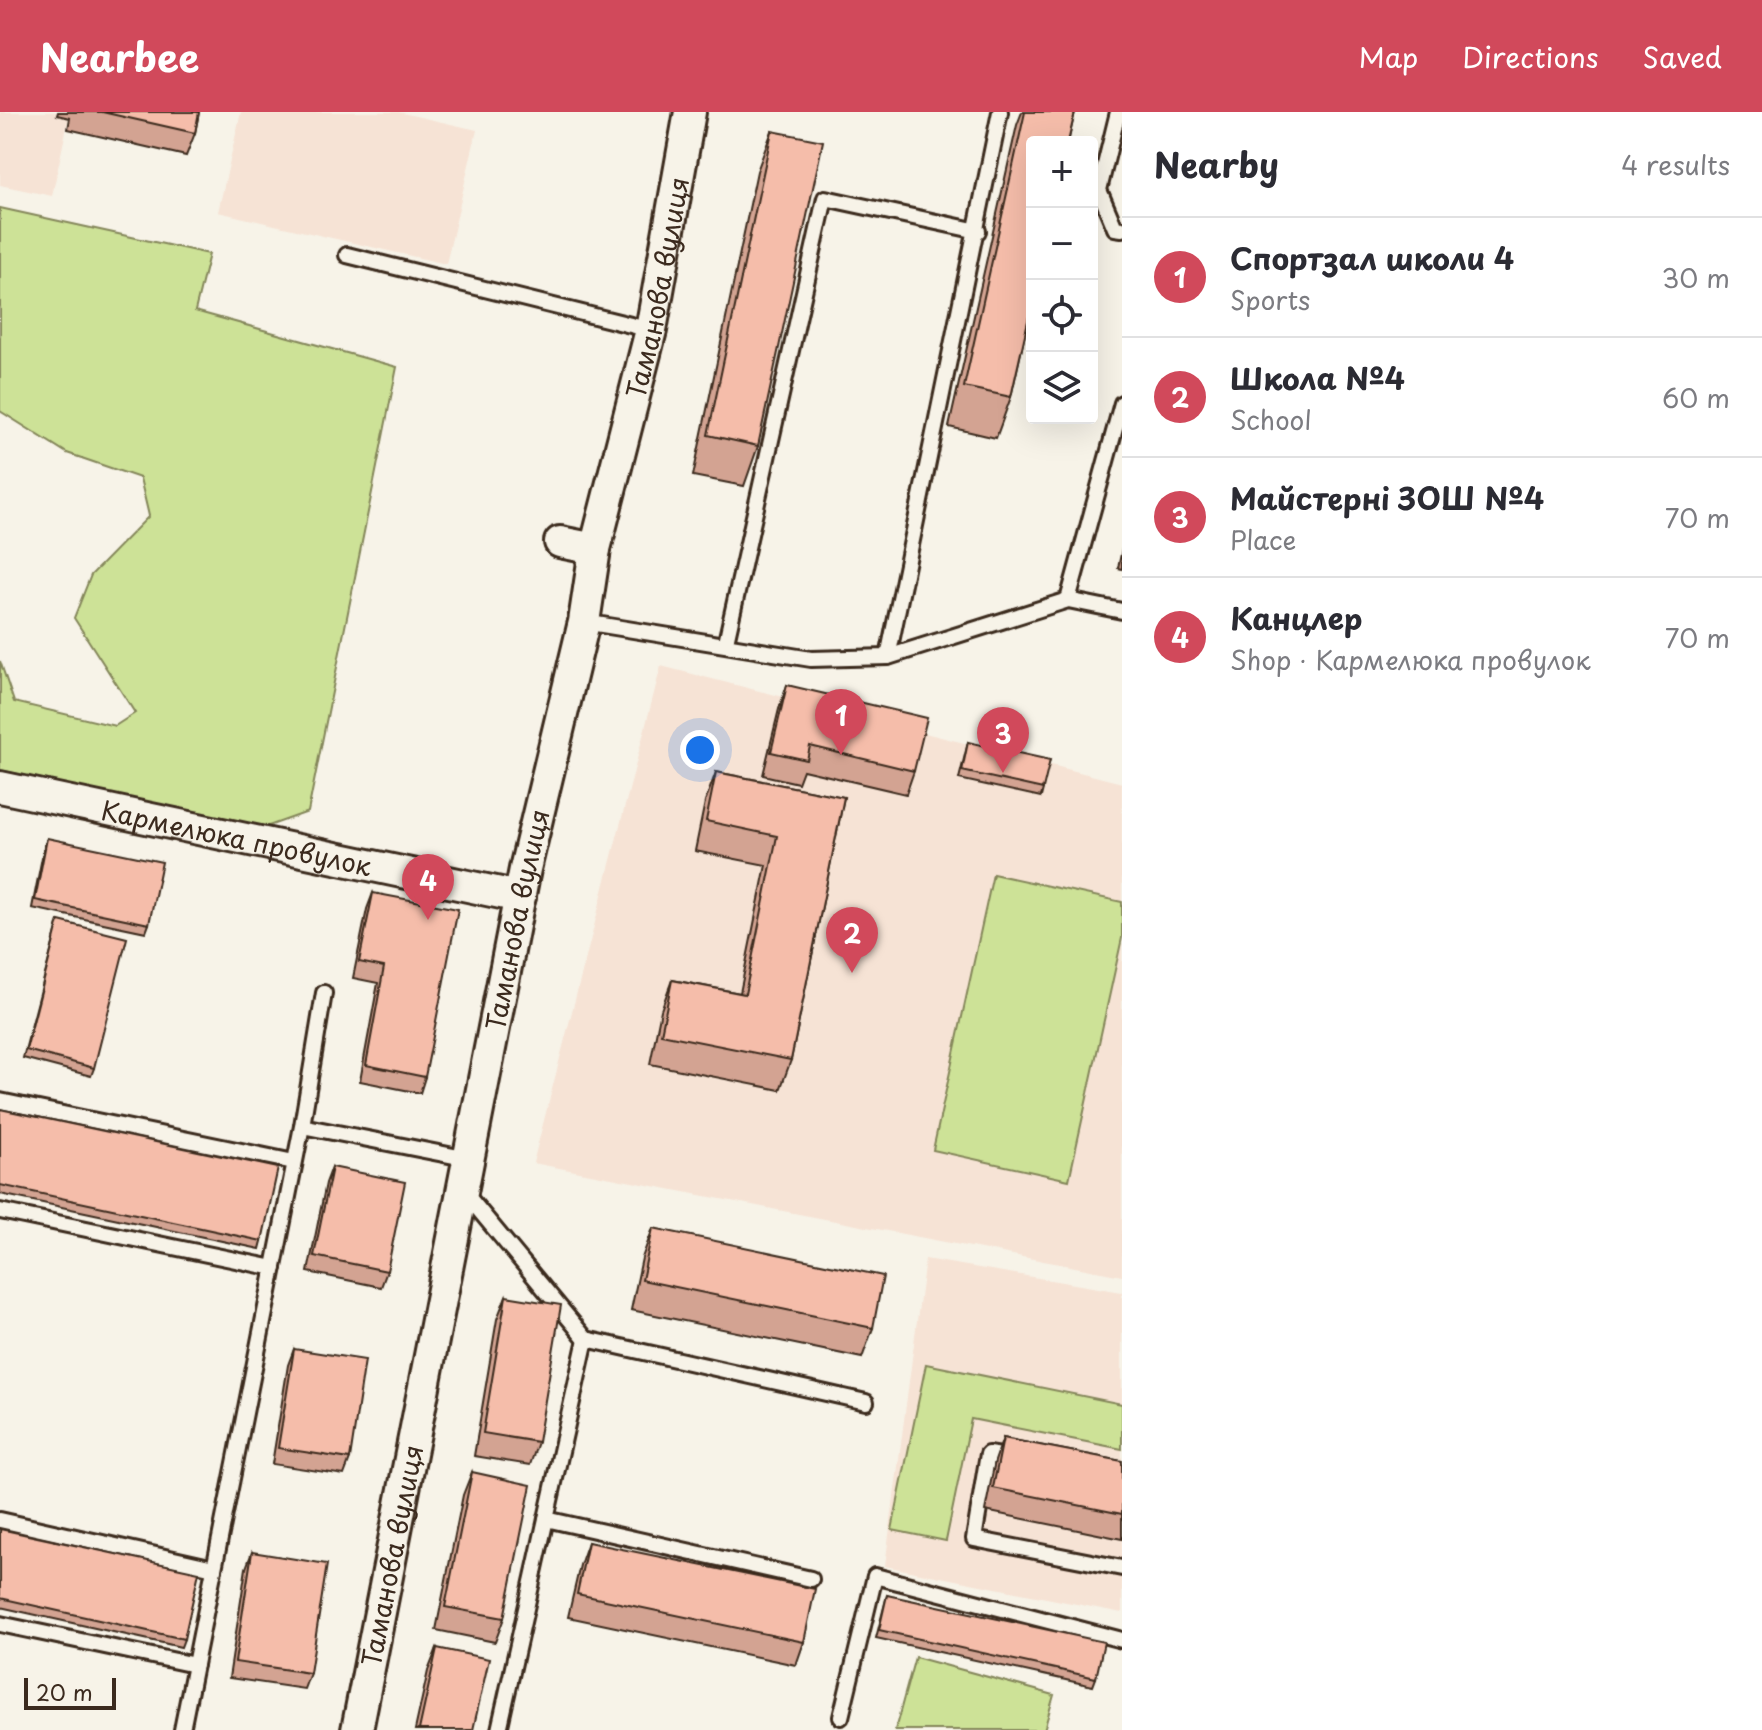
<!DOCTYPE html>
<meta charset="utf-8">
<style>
body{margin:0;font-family:"Playpen Sans",sans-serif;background:#f7f7f7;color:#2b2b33}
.controls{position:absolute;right:24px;top:24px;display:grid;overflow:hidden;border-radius:8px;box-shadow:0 8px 32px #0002}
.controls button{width:72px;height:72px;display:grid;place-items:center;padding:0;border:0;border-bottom:2px solid #e1e1e2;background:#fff;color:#2b2b33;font:40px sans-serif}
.scale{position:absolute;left:24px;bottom:20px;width:92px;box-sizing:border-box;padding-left:8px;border:4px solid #3b2a1e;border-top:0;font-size:22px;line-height:28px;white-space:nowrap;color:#3b2a1e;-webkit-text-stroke:6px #f7f3e8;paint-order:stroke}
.you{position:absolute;left:700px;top:638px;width:28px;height:28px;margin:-20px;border:6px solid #fff;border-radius:50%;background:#1a73e8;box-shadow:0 0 0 12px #1a73e833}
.badge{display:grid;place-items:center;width:52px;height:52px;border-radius:50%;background:#d1495b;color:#fff;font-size:26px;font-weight:700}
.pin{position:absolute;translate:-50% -66px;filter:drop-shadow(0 2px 4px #0008)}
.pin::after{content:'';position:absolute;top:42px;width:28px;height:24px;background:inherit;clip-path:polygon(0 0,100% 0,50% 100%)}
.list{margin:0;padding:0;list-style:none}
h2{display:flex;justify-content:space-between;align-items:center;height:104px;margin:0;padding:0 32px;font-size:34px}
h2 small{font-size:26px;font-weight:400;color:#7c7c81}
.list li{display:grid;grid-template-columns:52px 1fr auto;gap:24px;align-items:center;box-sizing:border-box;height:120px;padding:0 32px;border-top:2px solid #e1e1e2}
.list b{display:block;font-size:30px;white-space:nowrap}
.list p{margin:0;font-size:26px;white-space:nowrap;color:#7c7c81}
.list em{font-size:26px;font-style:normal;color:#7c7c81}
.icon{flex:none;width:44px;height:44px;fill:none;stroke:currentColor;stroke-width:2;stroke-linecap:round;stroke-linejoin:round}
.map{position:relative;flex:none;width:1122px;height:1618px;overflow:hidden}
header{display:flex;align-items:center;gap:48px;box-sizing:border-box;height:112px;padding:0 40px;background:#d1495b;color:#fff}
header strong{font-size:38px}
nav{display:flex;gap:44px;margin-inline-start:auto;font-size:28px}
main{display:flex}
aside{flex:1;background:#fff}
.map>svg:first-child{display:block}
</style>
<header>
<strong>Nearbee</strong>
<nav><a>Map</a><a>Directions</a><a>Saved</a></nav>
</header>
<main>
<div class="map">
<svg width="1122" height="1618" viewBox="0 0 1122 1618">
<rect width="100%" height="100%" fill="#f7f3e8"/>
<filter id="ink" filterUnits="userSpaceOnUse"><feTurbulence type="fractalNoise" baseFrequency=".0125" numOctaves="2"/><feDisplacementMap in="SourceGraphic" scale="16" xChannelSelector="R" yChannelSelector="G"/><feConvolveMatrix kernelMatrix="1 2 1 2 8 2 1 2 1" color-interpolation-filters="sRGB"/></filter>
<g filter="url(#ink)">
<g fill="#f6e3d5">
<path d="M 0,0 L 70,0 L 52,84 L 0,73 Z"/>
<path d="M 241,0 L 398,0 L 477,18 L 446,152 L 218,100 Z"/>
<path d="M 661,554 L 1122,671 L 1122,1164 L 533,1051 Z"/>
<path d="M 925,1147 L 1122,1180 L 1122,1501 L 885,1454 Z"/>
</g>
<g fill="#cde297" stroke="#84865a" stroke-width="2">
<path d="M 0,96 L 209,142 L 195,199 L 397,255 L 308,700 L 263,716 L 0,658 L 0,549 L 14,590 L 115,614 L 135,601 L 74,506 L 91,463 L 149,404 L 140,366 L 67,341 L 0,299 Z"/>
<path d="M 993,762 L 1122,790 L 1122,826 L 1069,1068 L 933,1038 Z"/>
<path d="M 926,1252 L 1122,1292 L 1122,1337 L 971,1307 L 946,1429 L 892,1418 Z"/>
<path d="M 915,1545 L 1054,1583 L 1044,1618 L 895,1618 Z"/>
</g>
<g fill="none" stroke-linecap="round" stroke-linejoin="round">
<g stroke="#3b2a1e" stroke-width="20">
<g id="service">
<path d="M 1118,0 L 1099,78 L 1115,116 L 1122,117"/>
<path d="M 347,143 L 651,218"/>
<path d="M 1068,488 L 1122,291"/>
<path d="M 584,510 L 811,547 L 888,545 L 1068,488 L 1122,499"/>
<path d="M 726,530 L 825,86 L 978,119"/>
<path d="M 888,545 L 1000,0"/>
<path d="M 324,881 L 302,1014 L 469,1047"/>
<path d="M 0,989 L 294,1050"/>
<path d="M 465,1081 L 586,1227 L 866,1290"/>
<path d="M 0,1099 L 274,1156"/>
<path d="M 1015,1346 L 988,1342 L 974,1427 L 1122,1456"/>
<path d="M 546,1407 L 811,1467"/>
<path d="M 0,1408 L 214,1456"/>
<path d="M 0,1512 L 195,1553"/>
<path d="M 841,1605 L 875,1464 L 1122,1528"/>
<path d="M 182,1618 L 302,1014"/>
<path d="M 499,1618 L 586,1227"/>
</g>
</g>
<g stroke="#3b2a1e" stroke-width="36">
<g id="minor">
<path d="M 560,430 L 595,437"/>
<path id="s1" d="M 0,675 L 520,785"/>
<path id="s2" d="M 357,1618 L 525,757 L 584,510 L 595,437 L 651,218 L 690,0"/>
</g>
</g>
<use href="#service" stroke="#f7f3e8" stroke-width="14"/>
<use href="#minor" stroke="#f7f3e8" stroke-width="30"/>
</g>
<g fill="#d3a392" stroke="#3b2a1e" stroke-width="2">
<path d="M 58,0 L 199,0 L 195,21 L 186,44 L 68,17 L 70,6 L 57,3 Z"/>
<path d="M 1022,0 L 1075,0 L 1011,285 L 996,326 L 949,315 L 1017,13 Z"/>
<path d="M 772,19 L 758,334 L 744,374 L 693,364 L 757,59 Z"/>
<path d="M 1122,437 L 1122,457 L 1118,456 Z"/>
<path d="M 787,573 L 914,659 L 906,682 L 803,658 L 798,671 L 763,663 L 779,597 Z"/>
<path d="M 968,630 L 1043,677 L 1041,685 L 959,667 Z"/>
<path d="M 716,660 L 844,685 L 791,948 L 780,978 L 650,952 L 661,898 L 672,868 L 740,881 L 766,753 L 695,739 L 705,690 Z"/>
<path d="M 47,726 L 149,812 L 146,820 L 32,796 L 44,735 Z"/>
<path d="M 373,781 L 425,965 L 420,981 L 360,969 L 378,871 L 353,866 L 367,797 Z"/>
<path d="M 59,809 L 94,956 L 91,964 L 23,946 Z"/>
<path d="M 0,997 L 262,1129 L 260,1137 L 0,1082 Z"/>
<path d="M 332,1055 L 387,1159 L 381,1175 L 308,1160 L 326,1071 Z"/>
<path d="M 653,1116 L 873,1216 L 862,1246 L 631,1198 L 642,1146 Z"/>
<path d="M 506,1184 L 538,1330 L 530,1353 L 474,1344 L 497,1207 Z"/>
<path d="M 294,1237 L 350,1347 L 344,1363 L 272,1352 L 288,1253 Z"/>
<path d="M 1003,1326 L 1122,1349 L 1122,1427 L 985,1399 L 995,1349 Z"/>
<path d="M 472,1360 L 504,1506 L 495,1530 L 436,1518 L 463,1383 Z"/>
<path d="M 0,1417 L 184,1527 L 181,1535 L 0,1495 Z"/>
<path d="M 588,1430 L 804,1530 L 796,1553 L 568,1505 L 580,1453 Z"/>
<path d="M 252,1440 L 310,1561 L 304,1577 L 229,1566 L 246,1456 Z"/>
<path d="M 887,1483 L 1096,1566 L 1093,1574 L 876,1526 Z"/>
<path d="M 437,1536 L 473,1618 L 415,1618 L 428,1559 Z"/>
</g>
<g fill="#f5bdaa" stroke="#3b2a1e" stroke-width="2">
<path d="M 102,0 L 199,0 L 195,21 Z"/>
<path d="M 1025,0 L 1075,0 L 1068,30 L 1032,30 L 1032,191 L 1011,285 L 964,275 Z"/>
<path d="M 772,19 L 823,29 L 758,334 L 708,323 Z"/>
<path d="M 787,573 L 927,606 L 914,659 L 810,634 L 807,648 L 771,640 Z"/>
<path d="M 968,630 L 1050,648 L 1043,677 L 962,659 Z"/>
<path d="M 716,660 L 844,685 L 791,948 L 661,922 L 672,868 L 745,882 L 777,724 L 706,709 Z"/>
<path d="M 47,726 L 162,750 L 149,812 L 35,788 Z"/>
<path d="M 373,781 L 458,797 L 425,965 L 366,953 L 384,855 L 359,850 Z"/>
<path d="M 59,809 L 127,826 L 94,956 L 26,938 Z"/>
<path d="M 0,997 L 278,1056 L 262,1129 L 0,1073 Z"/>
<path d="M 332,1055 L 405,1070 L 387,1159 L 314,1144 Z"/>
<path d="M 653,1116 L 883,1164 L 873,1216 L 642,1168 Z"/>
<path d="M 506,1184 L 561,1193 L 538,1330 L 483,1321 Z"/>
<path d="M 294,1237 L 365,1248 L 350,1347 L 278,1336 Z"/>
<path d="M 1003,1326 L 1122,1349 L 1122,1402 L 993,1376 Z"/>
<path d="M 472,1360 L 531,1373 L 504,1506 L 445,1495 Z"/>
<path d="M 0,1417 L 199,1460 L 184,1527 L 0,1486 Z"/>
<path d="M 588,1430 L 815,1477 L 804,1530 L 577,1482 Z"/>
<path d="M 252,1440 L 327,1452 L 310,1561 L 235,1550 Z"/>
<path d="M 887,1483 L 1104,1530 L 1096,1566 L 879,1518 Z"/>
<path d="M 437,1536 L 489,1547 L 473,1618 L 419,1618 Z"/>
</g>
</g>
<g text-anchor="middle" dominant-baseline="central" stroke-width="7" stroke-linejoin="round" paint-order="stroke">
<g font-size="26" fill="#3b2a1e" stroke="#f7f3e8">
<text stroke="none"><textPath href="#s2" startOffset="1474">Таманова вулиця</textPath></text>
<text stroke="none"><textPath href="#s1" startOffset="242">Кармелюка провулок</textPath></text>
<text stroke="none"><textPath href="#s2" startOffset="826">Таманова вулиця</textPath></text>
<text stroke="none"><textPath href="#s2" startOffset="178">Таманова вулиця</textPath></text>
</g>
</g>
</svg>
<div class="controls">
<button>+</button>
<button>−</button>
<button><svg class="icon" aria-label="locate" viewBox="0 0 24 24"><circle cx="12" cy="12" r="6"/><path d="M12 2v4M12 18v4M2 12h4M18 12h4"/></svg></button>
<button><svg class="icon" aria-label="layers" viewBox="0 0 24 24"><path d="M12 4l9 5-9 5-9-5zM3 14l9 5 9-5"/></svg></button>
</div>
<div class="scale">20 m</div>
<div class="you"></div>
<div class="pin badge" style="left:841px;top:643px">1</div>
<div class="pin badge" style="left:852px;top:861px">2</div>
<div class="pin badge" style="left:1003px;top:661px">3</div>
<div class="pin badge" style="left:428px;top:808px">4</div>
</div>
<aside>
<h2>Nearby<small>4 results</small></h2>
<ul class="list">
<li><span class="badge">1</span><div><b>Спортзал школи 4</b><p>Sports</p></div><em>30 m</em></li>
<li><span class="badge">2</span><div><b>Школа №4</b><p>School</p></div><em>60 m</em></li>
<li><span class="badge">3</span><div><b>Майстерні ЗОШ №4</b><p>Place</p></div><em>70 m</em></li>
<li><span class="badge">4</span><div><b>Канцлер</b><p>Shop · Кармелюка провулок</p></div><em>70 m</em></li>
</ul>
</aside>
</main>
